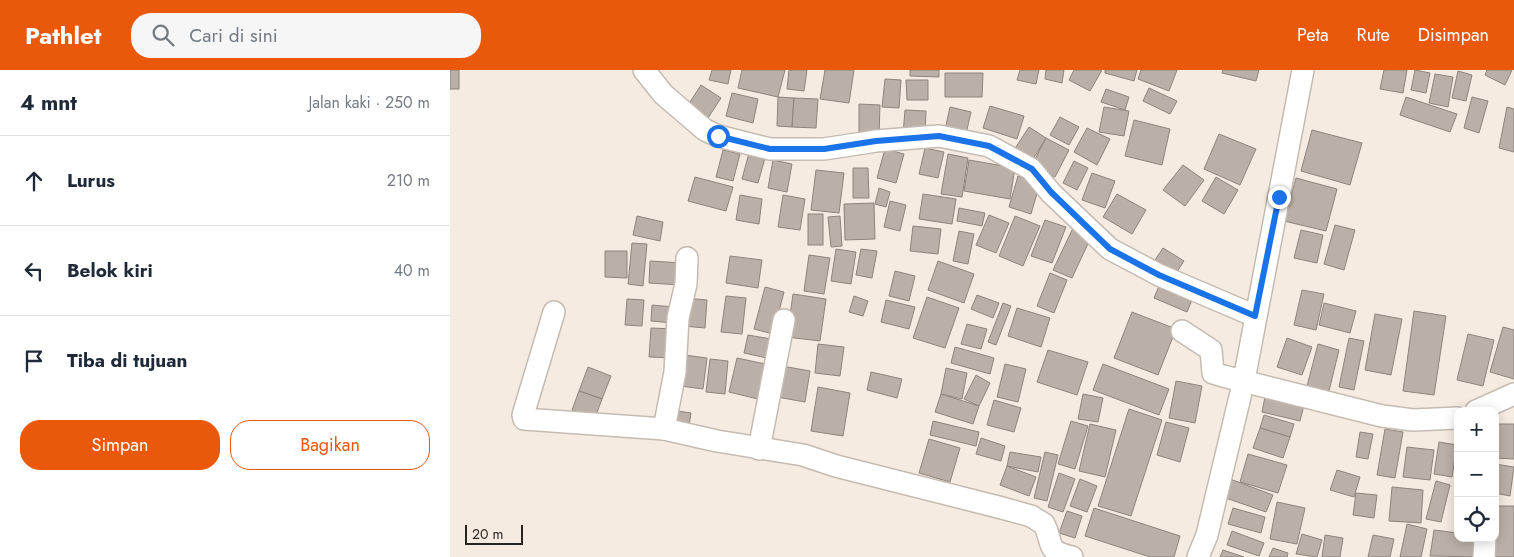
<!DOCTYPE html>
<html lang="id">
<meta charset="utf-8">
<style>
body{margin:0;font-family:Jost,sans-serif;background:#f6f6f7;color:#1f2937}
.controls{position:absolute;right:15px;bottom:15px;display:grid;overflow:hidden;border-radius:10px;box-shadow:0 2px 12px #0003}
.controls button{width:45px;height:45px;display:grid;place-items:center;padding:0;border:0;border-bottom:1px solid #e0e1e3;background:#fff;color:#1f2937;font:25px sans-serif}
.scale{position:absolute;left:15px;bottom:12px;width:58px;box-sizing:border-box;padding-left:5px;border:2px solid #282420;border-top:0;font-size:14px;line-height:18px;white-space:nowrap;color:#282420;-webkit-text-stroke:4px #f6ebe0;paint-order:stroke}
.stop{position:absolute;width:15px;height:15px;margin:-11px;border:4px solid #1a73e8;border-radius:50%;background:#fff}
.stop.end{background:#1a73e8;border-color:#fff;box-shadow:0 1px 5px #0008}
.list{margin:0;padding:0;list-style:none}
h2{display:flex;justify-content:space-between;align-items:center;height:65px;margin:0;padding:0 20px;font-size:21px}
h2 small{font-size:16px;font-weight:400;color:#747a83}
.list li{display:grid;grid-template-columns:32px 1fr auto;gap:15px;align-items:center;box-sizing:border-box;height:90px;padding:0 20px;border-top:1px solid #e0e1e3}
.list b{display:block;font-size:19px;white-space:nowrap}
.list em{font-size:16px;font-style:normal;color:#747a83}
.actions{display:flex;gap:10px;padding:15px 20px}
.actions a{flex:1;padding:11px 0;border:1px solid #ea580c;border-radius:20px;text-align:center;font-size:18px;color:#ea580c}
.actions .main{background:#ea580c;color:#fff}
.icon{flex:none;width:28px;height:28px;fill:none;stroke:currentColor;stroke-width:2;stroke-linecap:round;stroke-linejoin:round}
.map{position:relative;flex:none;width:1064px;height:487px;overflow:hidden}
header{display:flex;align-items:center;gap:30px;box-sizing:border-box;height:70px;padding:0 25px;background:#ea580c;color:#fff}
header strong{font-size:24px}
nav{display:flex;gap:28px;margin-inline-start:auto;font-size:18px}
.search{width:350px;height:45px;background:#f6f6f7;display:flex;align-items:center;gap:12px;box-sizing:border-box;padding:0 18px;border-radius:20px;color:#747a83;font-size:19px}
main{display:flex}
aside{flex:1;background:#fff}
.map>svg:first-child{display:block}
</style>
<header>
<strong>Pathlet</strong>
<div class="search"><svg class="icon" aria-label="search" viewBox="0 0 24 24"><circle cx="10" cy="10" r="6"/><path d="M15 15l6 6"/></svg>Cari di sini</div>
<nav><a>Peta</a><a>Rute</a><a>Disimpan</a></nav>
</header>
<main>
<aside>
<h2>4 mnt<small>Jalan kaki · 250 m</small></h2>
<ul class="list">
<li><svg class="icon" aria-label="ahead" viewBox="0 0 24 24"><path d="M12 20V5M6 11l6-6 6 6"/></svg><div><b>Lurus</b></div><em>210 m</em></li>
<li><svg class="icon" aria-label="left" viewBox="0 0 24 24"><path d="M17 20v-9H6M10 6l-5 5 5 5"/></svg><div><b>Belok kiri</b></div><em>40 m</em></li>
<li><svg class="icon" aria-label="arrive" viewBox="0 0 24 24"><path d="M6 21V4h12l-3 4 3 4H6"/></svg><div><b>Tiba di tujuan</b></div></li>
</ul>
<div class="actions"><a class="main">Simpan</a><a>Bagikan</a></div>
</aside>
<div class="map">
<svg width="1064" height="487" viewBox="0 0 1064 487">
<rect width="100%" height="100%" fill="#f6ebe0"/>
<g fill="#bbb0a7" stroke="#8e847b">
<rect x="0" y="0" width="9" height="19"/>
<path d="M 262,0 L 281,0 L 278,14 L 259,10 Z"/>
<path d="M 292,0 L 335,0 L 328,27 L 288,18 Z"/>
<path d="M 339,0 L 357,0 L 354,21 L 337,19 Z"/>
<path d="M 375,0 L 404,0 L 399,33 L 370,29 Z"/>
<path d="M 460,0 L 489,0 L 489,7 L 460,6 Z"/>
<path d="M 570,0 L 589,0 L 586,14 L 567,10 Z"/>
<path d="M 596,0 L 614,0 L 612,13 L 595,9 Z"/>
<path d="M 624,0 L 652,0 L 640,21 L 619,10 Z"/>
<path d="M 655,0 L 687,0 L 684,11 L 655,3 Z"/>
<path d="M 691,0 L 727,0 L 719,21 L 688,9 Z"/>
<path d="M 773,0 L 809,0 L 806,11 L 772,3 Z"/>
<path d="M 934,0 L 957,0 L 953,23 L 930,19 Z"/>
<path d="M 965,0 L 980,3 L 976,23 L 961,20 Z"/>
<path d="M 1037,0 L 1062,0 L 1055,15 L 1035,5 Z"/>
<path d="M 1008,1 L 1022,5 L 1016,31 L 1002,28 Z"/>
<path d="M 495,3 L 533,3 L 532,27 L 495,27 Z"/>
<path d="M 985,4 L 1003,7 L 998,37 L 979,33 Z"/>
<path d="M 435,9 L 451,10 L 449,38 L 432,37 Z"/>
<path d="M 456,10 L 478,10 L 478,30 L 457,30 Z"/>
<path d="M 251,15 L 271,28 L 258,48 L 238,35 Z"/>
<path d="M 699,18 L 727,31 L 720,44 L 693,31 Z"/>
<path d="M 656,19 L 679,27 L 675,40 L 651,32 Z"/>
<path d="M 282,23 L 308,29 L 303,53 L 276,46 Z"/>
<path d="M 328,27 L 344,28 L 342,57 L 327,56 Z"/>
<path d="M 956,27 L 1007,44 L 1000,62 L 950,45 Z"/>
<path d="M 1022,27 L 1038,31 L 1029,63 L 1014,58 Z"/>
<path d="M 344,28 L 368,29 L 366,58 L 342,57 Z"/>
<path d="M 409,34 L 430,35 L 429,66 L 409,66 Z"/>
<path d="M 540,36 L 574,46 L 567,69 L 533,58 Z"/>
<path d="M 500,37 L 521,42 L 516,64 L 495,60 Z"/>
<path d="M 654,37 L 679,41 L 674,66 L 649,62 Z"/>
<path d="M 1057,37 L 1064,39 L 1064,82 L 1049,78 Z"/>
<path d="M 455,40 L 476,41 L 475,65 L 453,64 Z"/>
<path d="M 610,47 L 629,57 L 619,75 L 600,65 Z"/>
<path d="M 684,50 L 720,59 L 712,95 L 675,86 Z"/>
<path d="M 579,57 L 596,68 L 580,94 L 562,83 Z"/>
<path d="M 637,58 L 660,69 L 647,95 L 624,82 Z"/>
<path d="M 862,60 L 912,73 L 900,115 L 851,101 Z"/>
<path d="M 769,64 L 806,79 L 790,115 L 754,99 Z"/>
<path d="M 596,68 L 619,80 L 605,107 L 582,95 Z"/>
<path d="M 475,78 L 494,82 L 488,108 L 469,104 Z"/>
<path d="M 435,79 L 454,84 L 446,113 L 427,108 Z"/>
<path d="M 273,80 L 290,84 L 283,111 L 266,107 Z"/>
<path d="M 299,83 L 315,88 L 308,113 L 292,109 Z"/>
<path d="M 498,84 L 518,88 L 512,127 L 491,124 Z"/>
<path d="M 323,90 L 342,94 L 337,122 L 318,118 Z"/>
<path d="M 519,90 L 565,98 L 560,129 L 514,121 Z"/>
<path d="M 624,91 L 638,98 L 627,120 L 613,113 Z"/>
<path d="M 733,95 L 754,110 L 735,136 L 713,120 Z"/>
<path d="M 403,98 L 418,98 L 419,128 L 403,128 Z"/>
<path d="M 366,100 L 394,103 L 389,143 L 361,140 Z"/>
<path d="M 642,103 L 665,111 L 655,138 L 632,130 Z"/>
<path d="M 568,106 L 590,113 L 581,144 L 559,137 Z"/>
<path d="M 245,107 L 283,117 L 276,141 L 238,131 Z"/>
<path d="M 766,107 L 788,120 L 774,144 L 752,131 Z"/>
<path d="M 846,108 L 887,119 L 876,161 L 834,151 Z"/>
<path d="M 429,118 L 440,122 L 436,137 L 425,134 Z"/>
<path d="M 473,124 L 506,129 L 502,154 L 469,149 Z"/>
<path d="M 667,124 L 696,140 L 682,164 L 653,147 Z"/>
<path d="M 290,125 L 312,129 L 309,154 L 286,150 Z"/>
<path d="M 333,125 L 355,129 L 350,160 L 328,157 Z"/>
<path d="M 440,131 L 456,135 L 450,161 L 434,157 Z"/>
<path d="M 424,133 L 425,169 L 395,170 L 394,134 Z"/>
<path d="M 509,138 L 535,143 L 532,156 L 507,151 Z"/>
<rect x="358" y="144" width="15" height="31"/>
<path d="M 539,145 L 559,153 L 546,183 L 526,175 Z"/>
<path d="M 187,146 L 213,152 L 210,171 L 183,165 Z"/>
<path d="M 390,146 L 392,176 L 381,177 L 378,147 Z"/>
<path d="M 565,146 L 590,156 L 573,196 L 549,186 Z"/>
<path d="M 595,150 L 616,157 L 602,193 L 581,186 Z"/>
<path d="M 885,155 L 905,160 L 894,200 L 874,194 Z"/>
<path d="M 463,156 L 491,159 L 488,184 L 460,181 Z"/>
<path d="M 624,156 L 642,165 L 622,208 L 603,200 Z"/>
<path d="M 851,160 L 873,165 L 867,193 L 844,188 Z"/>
<path d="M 509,161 L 524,164 L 518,194 L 503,191 Z"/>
<path d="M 182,173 L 197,174 L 193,216 L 178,214 Z"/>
<path d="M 713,178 L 734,191 L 726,203 L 705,190 Z"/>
<path d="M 386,179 L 406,182 L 401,214 L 381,211 Z"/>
<path d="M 411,179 L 427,181 L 422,208 L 406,205 Z"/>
<path d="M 155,181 L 177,181 L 177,208 L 155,207 Z"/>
<path d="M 359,185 L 380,188 L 374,224 L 354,221 Z"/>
<path d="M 280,186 L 312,190 L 308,218 L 276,213 Z"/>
<path d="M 200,191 L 232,193 L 231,215 L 199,213 Z"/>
<path d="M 488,191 L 524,204 L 514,233 L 478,220 Z"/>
<path d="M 445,201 L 465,206 L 459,231 L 439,226 Z"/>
<path d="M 600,203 L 617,210 L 604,243 L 587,236 Z"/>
<path d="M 712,209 L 745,223 L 737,242 L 704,228 Z"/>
<path d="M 315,217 L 334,222 L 323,264 L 304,259 Z"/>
<path d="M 852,220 L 874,224 L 866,260 L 844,255 Z"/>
<path d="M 343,224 L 376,229 L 370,271 L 337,267 Z"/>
<path d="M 527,225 L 549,233 L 543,248 L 521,239 Z"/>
<path d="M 276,226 L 296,228 L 292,264 L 271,262 Z"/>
<path d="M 404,226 L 418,231 L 413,246 L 399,242 Z"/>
<path d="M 477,227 L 509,238 L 495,278 L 463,268 Z"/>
<path d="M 235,228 L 257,230 L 255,258 L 233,256 Z"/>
<path d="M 177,229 L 194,230 L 192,256 L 175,255 Z"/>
<path d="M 436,230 L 465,237 L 459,259 L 431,252 Z"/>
<path d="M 553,233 L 561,236 L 546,275 L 538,272 Z"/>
<path d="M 874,233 L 906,241 L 900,263 L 869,255 Z"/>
<path d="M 202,235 L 224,237 L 223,253 L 201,251 Z"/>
<path d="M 567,238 L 600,248 L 591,277 L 558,266 Z"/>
<path d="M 964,241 L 996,246 L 984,325 L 953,321 Z"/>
<path d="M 682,242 L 726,259 L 708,305 L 664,288 Z"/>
<path d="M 925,244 L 952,249 L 941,305 L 915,300 Z"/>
<path d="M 517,254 L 537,259 L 531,279 L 511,274 Z"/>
<path d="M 1053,257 L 1064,260 L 1064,309 L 1040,302 Z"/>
<path d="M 201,258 L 225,259 L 224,288 L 199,287 Z"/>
<path d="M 1018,264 L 1044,270 L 1033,316 L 1007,310 Z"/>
<path d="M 298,265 L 321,269 L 317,288 L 294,283 Z"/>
<path d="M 837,268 L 862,277 L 852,305 L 827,297 Z"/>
<path d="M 899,268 L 914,271 L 904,320 L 889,317 Z"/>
<path d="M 368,274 L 394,277 L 390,306 L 365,303 Z"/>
<path d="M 868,274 L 889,280 L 878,325 L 856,320 Z"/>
<path d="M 505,277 L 544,288 L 540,304 L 501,293 Z"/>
<path d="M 598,280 L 638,292 L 627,325 L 587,312 Z"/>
<path d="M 234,285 L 257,288 L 253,319 L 231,316 Z"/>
<path d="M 287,288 L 320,295 L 312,330 L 279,322 Z"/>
<path d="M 260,289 L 278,291 L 275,324 L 256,322 Z"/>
<path d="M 555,294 L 576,299 L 568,332 L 547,327 Z"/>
<path d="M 653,294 L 719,319 L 709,345 L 643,320 Z"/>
<path d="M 332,296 L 360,301 L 355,332 L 327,327 Z"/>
<path d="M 138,297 L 161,306 L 152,329 L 129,321 Z"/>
<path d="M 496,298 L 517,303 L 512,329 L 491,324 Z"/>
<path d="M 421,302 L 452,309 L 447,328 L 417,320 Z"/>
<path d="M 526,305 L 540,313 L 529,336 L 514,329 Z"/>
<path d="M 726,311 L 752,316 L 745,353 L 719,348 Z"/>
<path d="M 368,317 L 400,323 L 393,366 L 361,361 Z"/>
<path d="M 129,321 L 152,329 L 145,348 L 122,340 Z"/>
<path d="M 816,322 L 855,331 L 850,351 L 812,342 Z"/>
<path d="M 491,324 L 529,336 L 523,354 L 485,342 Z"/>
<path d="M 633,324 L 653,328 L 648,352 L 628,349 Z"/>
<path d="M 544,330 L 571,338 L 564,362 L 537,355 Z"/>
<path d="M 679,339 L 712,350 L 681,446 L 648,436 Z"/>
<path d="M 221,340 L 241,343 L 239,356 L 219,353 Z"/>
<path d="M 814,345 L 844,354 L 840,367 L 810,358 Z"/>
<path d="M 483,351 L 529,362 L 526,376 L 480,365 Z"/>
<path d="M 621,351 L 638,356 L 625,399 L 608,394 Z"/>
<path d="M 716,352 L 739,358 L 730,392 L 707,385 Z"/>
<path d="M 640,354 L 666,360 L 655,407 L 629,401 Z"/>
<path d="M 1045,354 L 1064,354 L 1064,389 L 1045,388 Z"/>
<path d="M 810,358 L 840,367 L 833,388 L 803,378 Z"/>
<path d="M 935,359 L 953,362 L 945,408 L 927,405 Z"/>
<path d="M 910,362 L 923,364 L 918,389 L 906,387 Z"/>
<path d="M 531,368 L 555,376 L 551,391 L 526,384 Z"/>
<path d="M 479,369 L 510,378 L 500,412 L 469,403 Z"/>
<path d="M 989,372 L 1007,375 L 1002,407 L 984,404 Z"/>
<path d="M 957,377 L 984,380 L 980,410 L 953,407 Z"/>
<path d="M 560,382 L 591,387 L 588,402 L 557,396 Z"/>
<path d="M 595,382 L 608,385 L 597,431 L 584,428 Z"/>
<path d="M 798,384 L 837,395 L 828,423 L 790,412 Z"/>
<path d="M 1045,394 L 1064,397 L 1060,426 L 1045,423 Z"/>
<path d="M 557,396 L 586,407 L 579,426 L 550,415 Z"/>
<path d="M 887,400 L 910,407 L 904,427 L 880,420 Z"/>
<path d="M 609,403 L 625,409 L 613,442 L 598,437 Z"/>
<path d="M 630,409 L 647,416 L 637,442 L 620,436 Z"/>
<path d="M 780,409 L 823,425 L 816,442 L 773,427 Z"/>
<path d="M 986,411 L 1000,415 L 991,452 L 976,449 Z"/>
<path d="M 942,417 L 973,420 L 971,453 L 939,451 Z"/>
<path d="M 906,423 L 927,425 L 924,448 L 903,445 Z"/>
<path d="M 827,432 L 855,438 L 847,474 L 820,469 Z"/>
<path d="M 1045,436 L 1064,436 L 1064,487 L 1036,487 L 1045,468 Z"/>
<path d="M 644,438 L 730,466 L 724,487 L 700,487 L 635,466 Z"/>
<path d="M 783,438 L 815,447 L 811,463 L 778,454 Z"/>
<path d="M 617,441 L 632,446 L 625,468 L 609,463 Z"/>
<path d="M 957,454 L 977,459 L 971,487 L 950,487 Z"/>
<path d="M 984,460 L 1008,463 L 1008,468 L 1033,468 L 1030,487 L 980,486 Z"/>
<path d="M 782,461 L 814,473 L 809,486 L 777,475 Z"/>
<path d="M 852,464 L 872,470 L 867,487 L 846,484 Z"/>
<path d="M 875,465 L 893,468 L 890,487 L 872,487 Z"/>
<path d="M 923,465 L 944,469 L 940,487 L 918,487 Z"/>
<path d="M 823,478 L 838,483 L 837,487 L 819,487 Z"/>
<path d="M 773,480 L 794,487 L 770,487 Z"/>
</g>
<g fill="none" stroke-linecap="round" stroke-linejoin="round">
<g stroke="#c5bbb1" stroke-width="24">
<g id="minor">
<path d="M 194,0 L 213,24 L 255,60 L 268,66 L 320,79 L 374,79 L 426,71 L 489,66 L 539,76 L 581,99 L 601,123 L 660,179 L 709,205 L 805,246"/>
<path d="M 237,188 L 236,214 L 228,248 L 225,302 L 214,359 L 267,371 L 353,385 L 386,396 L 552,438 L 581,446 L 594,454 C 604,473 594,481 622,487"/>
<path d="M 104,242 L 73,345 L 74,349 L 214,359"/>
<path d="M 732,261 L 761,280 L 763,303 L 773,306 L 932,346 L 963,350 L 1008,348"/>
<path d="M 1026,341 L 1064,324"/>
<path d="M 309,379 L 334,250"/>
<path d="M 748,487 L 757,465 L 794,310 L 853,0"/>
<path d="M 1034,487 L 1035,468"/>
</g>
</g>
<use href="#minor" stroke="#fff" stroke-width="21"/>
</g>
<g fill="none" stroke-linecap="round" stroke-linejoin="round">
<path stroke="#1a73e8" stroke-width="6" d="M 268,66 L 320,79 L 374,79 L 426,71 L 489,66 L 539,76 L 582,99 L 601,122 L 660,179 L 709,205 L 805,246 L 829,127"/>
</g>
</svg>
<div class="controls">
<button>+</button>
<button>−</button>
<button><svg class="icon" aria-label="locate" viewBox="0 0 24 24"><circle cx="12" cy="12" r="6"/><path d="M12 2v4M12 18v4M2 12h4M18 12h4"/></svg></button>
</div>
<div class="scale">20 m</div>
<div class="stop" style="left:268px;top:66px"></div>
<div class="stop end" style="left:829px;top:127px"></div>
</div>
</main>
